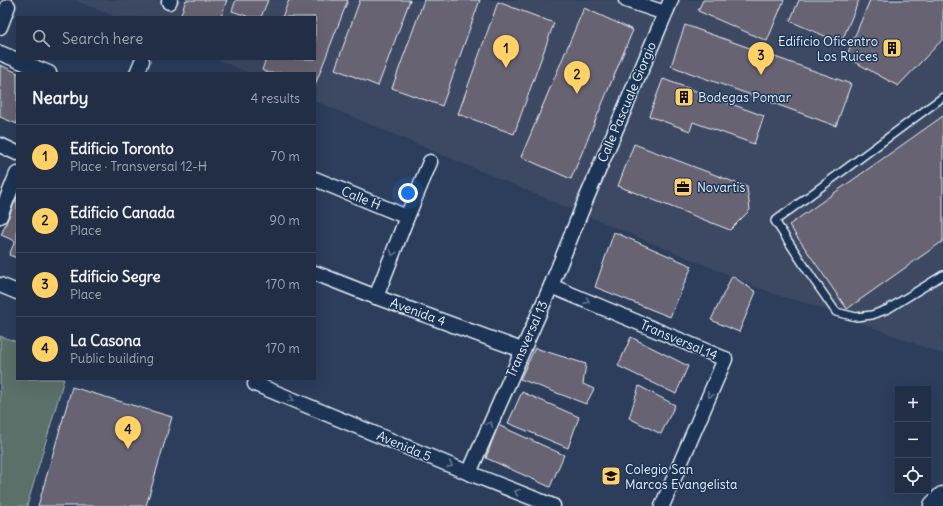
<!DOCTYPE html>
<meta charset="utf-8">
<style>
body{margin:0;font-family:Delius,sans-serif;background:#29364c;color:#f1f3f6}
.controls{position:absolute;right:12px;bottom:12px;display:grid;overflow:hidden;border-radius:0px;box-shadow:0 4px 16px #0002}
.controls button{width:36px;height:36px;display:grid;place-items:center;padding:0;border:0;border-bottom:1px solid #3e4a5e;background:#212e45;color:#f1f3f6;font:20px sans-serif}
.you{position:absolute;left:408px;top:193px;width:14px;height:14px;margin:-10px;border:3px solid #fff;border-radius:50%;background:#1a73e8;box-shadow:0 0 0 6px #1a73e833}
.badge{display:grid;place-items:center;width:26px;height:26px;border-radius:50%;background:#ffd166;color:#111;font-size:13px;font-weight:700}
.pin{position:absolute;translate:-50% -33px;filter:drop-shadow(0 1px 2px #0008)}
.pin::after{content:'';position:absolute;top:21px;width:14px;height:12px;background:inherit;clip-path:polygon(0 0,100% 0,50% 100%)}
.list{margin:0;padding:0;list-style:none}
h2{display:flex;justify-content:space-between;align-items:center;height:52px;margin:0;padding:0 16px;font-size:17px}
h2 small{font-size:13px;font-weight:400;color:#a2a8b3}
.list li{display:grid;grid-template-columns:26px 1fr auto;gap:12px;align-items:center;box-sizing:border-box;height:64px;padding:0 16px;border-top:1px solid #3e4a5e}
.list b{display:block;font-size:15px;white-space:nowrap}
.list p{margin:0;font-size:13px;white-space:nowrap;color:#a2a8b3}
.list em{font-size:13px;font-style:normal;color:#a2a8b3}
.icon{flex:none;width:22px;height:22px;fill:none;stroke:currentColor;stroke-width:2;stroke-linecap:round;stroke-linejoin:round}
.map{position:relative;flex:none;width:943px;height:506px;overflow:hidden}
.search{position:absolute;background:#212e45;box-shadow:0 4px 16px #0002;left:16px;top:16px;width:300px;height:44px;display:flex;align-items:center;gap:10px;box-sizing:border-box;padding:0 14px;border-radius:0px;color:#a2a8b3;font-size:15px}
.panel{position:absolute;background:#212e45;box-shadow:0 4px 16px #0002;left:16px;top:72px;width:300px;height:308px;border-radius:0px}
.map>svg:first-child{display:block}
</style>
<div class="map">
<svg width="943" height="506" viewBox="0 0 943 506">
<rect width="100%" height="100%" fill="#2c3e5c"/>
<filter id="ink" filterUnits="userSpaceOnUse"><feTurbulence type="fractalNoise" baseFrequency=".025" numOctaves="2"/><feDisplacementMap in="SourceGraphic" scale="8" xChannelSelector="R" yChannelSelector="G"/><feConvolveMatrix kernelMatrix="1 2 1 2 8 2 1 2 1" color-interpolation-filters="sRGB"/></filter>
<g filter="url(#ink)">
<path fill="#3e4963" d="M 75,0 L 943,0 L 943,354 L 813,305 L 777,295 L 578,212 L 315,101 L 315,73 L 249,73 L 216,59 L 315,59 L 315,17 L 116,17 Z"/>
<path fill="#5b706b" stroke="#a2b0b2" d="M 0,336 L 17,342 L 17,379 L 64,379 L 27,506 L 0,506 Z"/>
<g fill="#676472" stroke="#e8f1f8">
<path d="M 186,0 L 227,0 L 221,17 L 180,17 Z"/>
<path d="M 236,0 L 268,0 L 261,17 L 249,17 L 232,11 Z"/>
<path d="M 289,0 L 348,0 L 315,85 L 315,73 L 268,73 L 262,70 L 266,59 L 315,59 L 315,17 L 282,17 Z"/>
<path d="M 360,0 L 410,0 L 378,86 L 335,69 Z"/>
<path d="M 424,0 L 480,0 L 442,106 L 392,88 Z"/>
<path d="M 703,0 L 784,0 L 767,41 L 698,11 Z"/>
<path d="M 799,0 L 859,0 L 841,43 L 790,21 Z"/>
<path d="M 870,0 L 943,0 L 943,39 L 898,86 L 846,57 Z"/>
<path d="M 498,2 L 554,23 L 514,134 L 458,114 Z"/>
<path d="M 584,8 L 633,30 L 571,179 L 521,157 Z"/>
<path d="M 685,25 L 851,84 L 836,126 L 671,66 Z"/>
<path d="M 0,65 L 18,73 L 17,73 L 17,124 L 0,117 Z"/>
<path d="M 663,79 L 764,116 L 754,144 L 693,122 L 690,131 L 649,116 Z"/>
<path d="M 943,116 L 943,241 L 847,309 L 789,225 Z"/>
<path d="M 634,144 L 747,187 L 750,210 L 730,230 L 618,186 Z"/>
<path d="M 17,197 L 17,258 L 9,255 L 15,241 L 1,235 Z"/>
<path d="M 614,232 L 692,266 L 670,317 L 595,287 Z"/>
<path d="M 732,276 L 756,292 L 739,332 L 711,320 Z"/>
<path d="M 631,337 L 688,366 L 676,394 L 618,366 Z"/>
<path d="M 535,348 L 586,364 L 583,384 L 594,389 L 586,404 L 520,379 Z"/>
<path d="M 639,386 L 675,405 L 661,434 L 629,418 Z"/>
<path d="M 72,387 L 172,417 L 146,506 L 38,506 Z"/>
<path d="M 522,392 L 579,417 L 568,448 L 508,423 Z"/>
<path d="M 498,425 L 564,455 L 550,487 L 486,458 Z"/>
</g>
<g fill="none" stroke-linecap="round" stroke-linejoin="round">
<g stroke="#e8f1f8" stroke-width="10">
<path id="lane" d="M 943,97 L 775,221 L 811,276 L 836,312 L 856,317 L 872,315 L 888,309 L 943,275"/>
</g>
<g stroke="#e8f1f8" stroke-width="17">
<g id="street">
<path d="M 626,0 L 665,13"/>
<path d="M 169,2 L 170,0"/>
<path d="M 0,27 L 8,6"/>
<path d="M 0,53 L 49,73"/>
<path d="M 137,73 L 142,61"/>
<path d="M 0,145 L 17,153"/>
<path d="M 315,179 L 407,217"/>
<path d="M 0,216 L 17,174"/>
<path d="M 315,273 L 376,297 L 522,350"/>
<path d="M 0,285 L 17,292"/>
<path d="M 551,286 L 725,359 L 662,506"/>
<path d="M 376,297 L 407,217 L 430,162"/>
<path d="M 258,379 L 255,384 L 469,473 L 553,506"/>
<path d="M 469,473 L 551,286 L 584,204 L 671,0"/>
</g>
</g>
<g stroke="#e8f1f8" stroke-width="25">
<path id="highway" d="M 935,506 L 943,498"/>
</g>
<use href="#lane" stroke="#1d3557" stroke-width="7"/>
<use href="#street" stroke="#1d3557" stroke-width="14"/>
<use href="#highway" stroke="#1d3557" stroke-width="22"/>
</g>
<defs><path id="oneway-chevron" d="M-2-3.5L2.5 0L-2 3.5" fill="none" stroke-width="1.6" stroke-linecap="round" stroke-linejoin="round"/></defs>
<g stroke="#64778f">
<use href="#oneway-chevron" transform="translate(393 253) rotate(111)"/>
<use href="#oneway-chevron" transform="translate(587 301) rotate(23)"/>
<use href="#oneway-chevron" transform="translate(710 395) rotate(113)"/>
<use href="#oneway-chevron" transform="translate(291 399) rotate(23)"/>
<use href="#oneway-chevron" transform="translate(490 424) rotate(-67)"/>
<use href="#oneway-chevron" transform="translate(450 465) rotate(23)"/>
<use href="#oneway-chevron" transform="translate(517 492) rotate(-158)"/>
</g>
</g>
<defs>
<g id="building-square" transform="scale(1)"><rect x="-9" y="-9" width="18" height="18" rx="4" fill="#ffd166" stroke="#1d3557"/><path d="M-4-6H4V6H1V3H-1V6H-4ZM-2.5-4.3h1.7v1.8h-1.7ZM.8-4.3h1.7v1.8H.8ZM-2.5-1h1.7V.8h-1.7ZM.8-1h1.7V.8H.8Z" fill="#111"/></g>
<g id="office-square" transform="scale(1)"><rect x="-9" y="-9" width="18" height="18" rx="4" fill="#ffd166" stroke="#1d3557"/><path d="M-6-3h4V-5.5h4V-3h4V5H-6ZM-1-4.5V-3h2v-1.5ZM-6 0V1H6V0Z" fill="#111"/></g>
<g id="school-square" transform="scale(1)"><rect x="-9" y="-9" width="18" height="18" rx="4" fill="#ffd166" stroke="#1d3557"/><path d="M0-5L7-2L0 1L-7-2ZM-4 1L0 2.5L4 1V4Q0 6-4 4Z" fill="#111"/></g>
</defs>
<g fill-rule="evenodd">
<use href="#building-square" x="892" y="48"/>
<use href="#building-square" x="684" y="97"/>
<use href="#office-square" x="683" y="187"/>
<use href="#school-square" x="611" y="476"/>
</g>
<g text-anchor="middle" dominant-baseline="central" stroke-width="3" stroke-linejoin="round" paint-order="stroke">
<g font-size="13" fill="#e8f1f8" stroke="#1d3557" text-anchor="start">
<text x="878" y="41" text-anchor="end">Edificio Oficentro<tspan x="878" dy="15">Los Ruices</tspan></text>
<text x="698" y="97">Bodegas Pomar</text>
<text x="697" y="187">Novartis</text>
<text x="625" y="469">Colegio San<tspan x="625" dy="15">Marcos Evangelista</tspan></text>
</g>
<g font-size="13" fill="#e8f1f8" stroke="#1d3557">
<text transform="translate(627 102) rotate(-67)">Calle Pascuale Giorgio</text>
<text transform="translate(361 198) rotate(22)">Calle H</text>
<text transform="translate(418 312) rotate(20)">Avenida 4</text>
<text transform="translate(527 339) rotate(-66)">Transversal 13</text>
<text transform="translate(679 340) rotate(23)">Transversal 14</text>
<text transform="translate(404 446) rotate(23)">Avenida 5</text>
</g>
</g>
</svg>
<div class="controls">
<button>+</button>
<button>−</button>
<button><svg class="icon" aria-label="locate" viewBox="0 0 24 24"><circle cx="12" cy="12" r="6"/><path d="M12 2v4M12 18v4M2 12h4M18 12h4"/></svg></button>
</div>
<div class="you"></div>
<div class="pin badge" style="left:506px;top:68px">1</div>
<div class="pin badge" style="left:577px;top:94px">2</div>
<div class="pin badge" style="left:761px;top:75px">3</div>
<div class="pin badge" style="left:128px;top:449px">4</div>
<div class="search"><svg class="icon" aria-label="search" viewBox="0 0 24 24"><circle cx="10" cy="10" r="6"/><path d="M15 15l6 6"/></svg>Search here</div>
<section class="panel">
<h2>Nearby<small>4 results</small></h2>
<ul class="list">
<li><span class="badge">1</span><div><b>Edificio Toronto</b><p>Place · Transversal 12-H</p></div><em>70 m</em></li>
<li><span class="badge">2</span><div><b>Edificio Canada</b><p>Place</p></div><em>90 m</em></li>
<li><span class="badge">3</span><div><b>Edificio Segre</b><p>Place</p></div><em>170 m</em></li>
<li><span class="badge">4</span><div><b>La Casona</b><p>Public building</p></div><em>170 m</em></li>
</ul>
</section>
</div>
